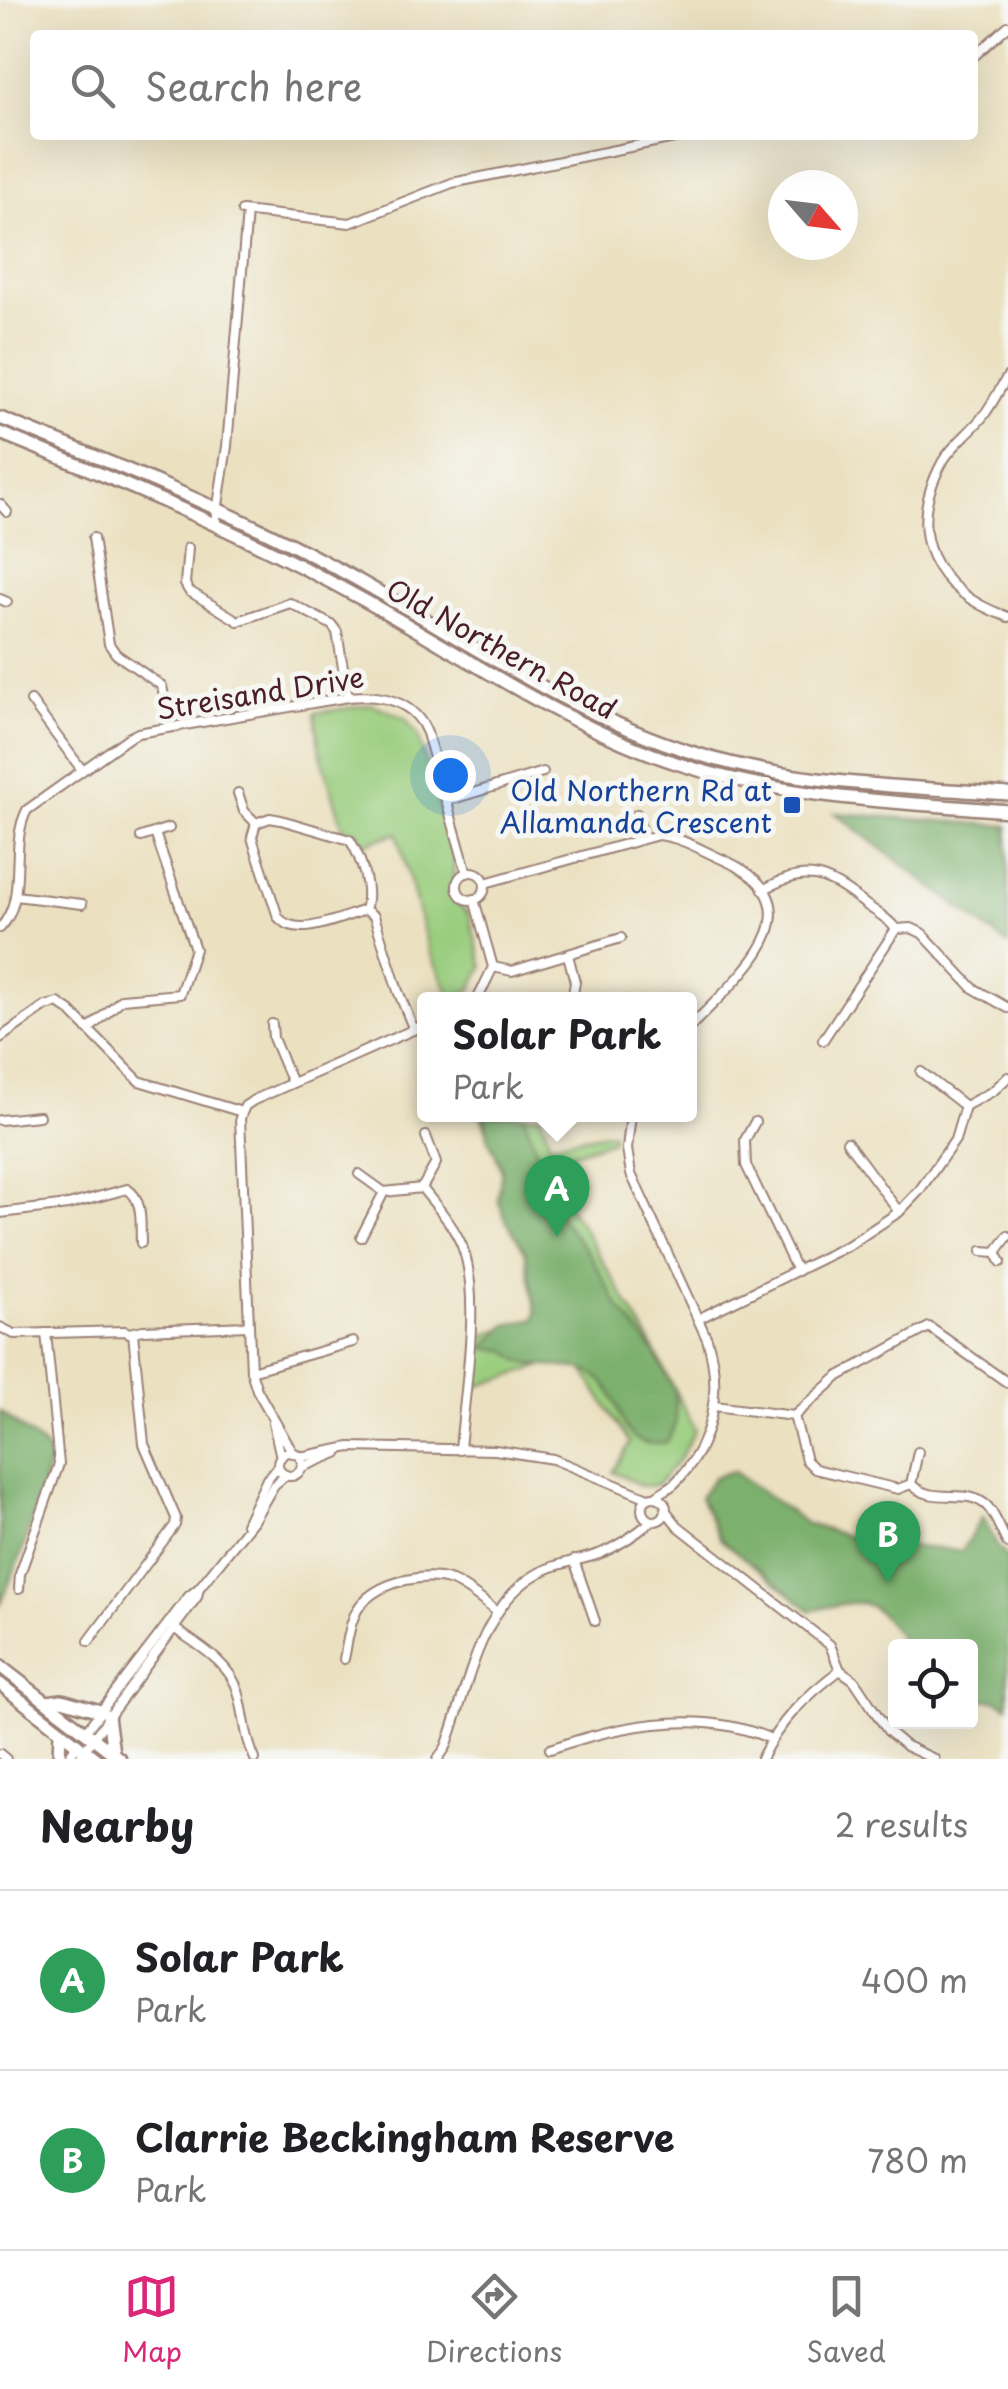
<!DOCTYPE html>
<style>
body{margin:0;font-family:"Playpen Sans",sans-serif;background:#f2f2f2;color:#202124}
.controls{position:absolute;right:30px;bottom:30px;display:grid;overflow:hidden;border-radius:10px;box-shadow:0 10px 40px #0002}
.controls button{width:90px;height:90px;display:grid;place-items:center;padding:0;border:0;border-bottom:2px solid #e0e0e0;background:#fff;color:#202124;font:50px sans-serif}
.compass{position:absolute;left:768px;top:170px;width:90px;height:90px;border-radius:50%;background:#fff;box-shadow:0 10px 40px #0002;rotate:118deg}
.you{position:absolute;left:450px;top:775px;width:35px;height:35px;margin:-25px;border:8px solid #fff;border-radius:50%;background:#1a73e8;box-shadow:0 0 0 15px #1a73e833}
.badge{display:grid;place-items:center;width:65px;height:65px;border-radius:50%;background:#db2777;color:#fff;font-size:32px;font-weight:700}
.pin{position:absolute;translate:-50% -82px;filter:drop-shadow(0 2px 5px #0008)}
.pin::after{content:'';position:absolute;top:52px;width:35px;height:30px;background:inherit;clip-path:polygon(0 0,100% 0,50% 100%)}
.popup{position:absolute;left:417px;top:992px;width:280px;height:130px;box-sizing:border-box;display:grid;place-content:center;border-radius:10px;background:#fff;filter:drop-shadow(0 2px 8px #0005);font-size:32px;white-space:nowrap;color:#757577}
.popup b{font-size:38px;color:#202124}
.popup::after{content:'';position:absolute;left:50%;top:100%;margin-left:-20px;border:20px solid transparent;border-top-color:#fff}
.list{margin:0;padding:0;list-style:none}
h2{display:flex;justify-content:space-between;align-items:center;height:130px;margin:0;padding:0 40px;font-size:42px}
h2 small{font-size:32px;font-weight:400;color:#757577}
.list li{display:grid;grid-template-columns:65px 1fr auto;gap:30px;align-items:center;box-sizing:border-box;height:180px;padding:0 40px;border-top:2px solid #e0e0e0}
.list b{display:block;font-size:38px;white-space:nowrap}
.list p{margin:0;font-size:32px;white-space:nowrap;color:#757577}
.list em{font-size:32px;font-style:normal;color:#757577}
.icon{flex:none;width:55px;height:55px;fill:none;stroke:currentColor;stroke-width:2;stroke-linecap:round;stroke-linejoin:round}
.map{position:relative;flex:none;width:1008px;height:1759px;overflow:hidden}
.search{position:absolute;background:#fff;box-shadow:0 10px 40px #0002;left:30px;right:30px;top:30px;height:110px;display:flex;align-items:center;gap:25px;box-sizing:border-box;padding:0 35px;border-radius:10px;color:#757577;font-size:38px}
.sheet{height:490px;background:#fff}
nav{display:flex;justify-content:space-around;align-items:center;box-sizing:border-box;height:140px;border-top:2px solid #e0e0e0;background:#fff;font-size:28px;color:#757577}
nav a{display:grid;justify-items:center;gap:5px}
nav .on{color:#db2777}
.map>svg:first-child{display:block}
</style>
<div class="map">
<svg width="1008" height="1759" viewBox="0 0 1008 1759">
<rect width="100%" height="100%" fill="#f6f6f2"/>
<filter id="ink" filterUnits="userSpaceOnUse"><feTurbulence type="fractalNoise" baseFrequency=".01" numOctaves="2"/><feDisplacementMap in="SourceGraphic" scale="20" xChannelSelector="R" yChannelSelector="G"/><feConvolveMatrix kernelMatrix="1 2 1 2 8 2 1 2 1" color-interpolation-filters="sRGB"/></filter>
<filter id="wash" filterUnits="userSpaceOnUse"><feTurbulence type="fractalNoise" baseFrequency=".0048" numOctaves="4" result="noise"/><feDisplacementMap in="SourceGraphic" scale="40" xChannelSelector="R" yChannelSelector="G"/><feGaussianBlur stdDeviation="2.25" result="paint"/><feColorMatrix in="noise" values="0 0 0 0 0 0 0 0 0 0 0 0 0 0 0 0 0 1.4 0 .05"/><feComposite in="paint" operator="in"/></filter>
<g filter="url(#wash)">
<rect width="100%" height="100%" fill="#ebe1c1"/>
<g fill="#9acd7e" stroke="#727654" stroke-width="2.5">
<path d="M 372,704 L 405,718 L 418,735 L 454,860 L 453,899 L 469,914 L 483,967 L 471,989 L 452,999 L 429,951 L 397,833 L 363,844 L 358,832 L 343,828 L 319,747 L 315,713 Z"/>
<path d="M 481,1115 L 541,1115 L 550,1143 L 612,1132 L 612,1140 L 538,1165 L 580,1223 L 650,1341 L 695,1430 L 680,1458 L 657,1485 L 642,1486 L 613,1472 L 630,1443 L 574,1356 L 476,1387 L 479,1337 L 541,1316 L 531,1250 Z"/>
</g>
<g fill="#7bb06d" stroke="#62684c" stroke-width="2.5">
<path d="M 835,813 L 1008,826 L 1008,945 Z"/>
<path d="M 485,1115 L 524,1115 L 560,1217 L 590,1255 L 618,1305 L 655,1353 L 675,1391 L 676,1423 L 667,1442 C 615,1453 627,1404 601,1380 C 579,1361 552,1370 526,1363 C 518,1361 513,1355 506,1351 C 499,1348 491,1350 484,1348 L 507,1325 L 534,1319 L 537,1314 L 525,1251 L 506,1220 L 498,1200 L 502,1167 L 488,1139 Z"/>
<path d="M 0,1411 L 46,1448 L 51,1458 L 22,1552 L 0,1606 Z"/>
<path d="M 733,1471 L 807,1524 L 870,1543 L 962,1551 L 983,1516 L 997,1546 L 1008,1558 L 1008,1706 L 996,1700 L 971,1699 L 970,1646 L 906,1646 C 871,1598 870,1596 811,1611 L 720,1539 L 700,1497 L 714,1477 Z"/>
</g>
</g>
<g filter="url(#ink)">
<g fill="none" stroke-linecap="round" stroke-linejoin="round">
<g stroke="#9a8076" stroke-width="12">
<g id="minor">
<path d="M 973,57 L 1008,26"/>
<path d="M 242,211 L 350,223 L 452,183 L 689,135"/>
<path d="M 1008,376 C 1000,388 993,403 984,415 C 972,431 953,444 943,461 C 903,534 934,591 1008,617"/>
<path d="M 0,504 L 7,512"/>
<path d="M 215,525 L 227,446 L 247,212"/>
<path d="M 93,538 L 109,644 L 116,654 L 162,686 L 170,727"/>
<path d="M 188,548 L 185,584 L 189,591 L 238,621 L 290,603 L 332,625 L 337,632 L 348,697"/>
<path d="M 0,599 L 7,602"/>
<path d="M 31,701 L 82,770"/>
<path d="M 238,793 L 244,811 L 256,823"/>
<path d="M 446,801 L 543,772"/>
<path d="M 637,814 L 643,837"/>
<path d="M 141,837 L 169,828"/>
<circle cx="471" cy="886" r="14"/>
<path d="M 485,883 L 658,835 C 681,837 703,851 724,860 C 829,907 735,980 690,1027"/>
<path d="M 763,890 C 807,864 827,875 865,904 C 877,913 887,917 896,929 L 911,928 L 922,933 L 973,988 L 1008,1008"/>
<path d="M 15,896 L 82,904"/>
<path d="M 474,899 L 493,967 L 477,1000"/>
<path d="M 365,910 C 341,917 297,940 278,917 L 254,844 L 252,837 L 256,823 L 270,818 L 281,820 L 350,840 C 361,858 372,889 365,910 L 374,916 L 398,991 L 414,1030"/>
<path d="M 0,928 C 29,898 8,846 27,810 L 128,738 L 138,733 L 348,697 C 380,694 414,700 427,733 L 467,873"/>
<path d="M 568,955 L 575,982 L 572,1000"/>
<path d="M 493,967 L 512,971 L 621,938"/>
<path d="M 272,1024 L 273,1038 L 292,1083"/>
<path d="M 88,1030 L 122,999 L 180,994 L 195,949 L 155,833"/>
<path d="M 0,1038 L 46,1006 L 58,1003 L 70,1011 L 139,1081 L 242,1112"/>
<path d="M 823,1040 L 896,929"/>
<path d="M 921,1072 L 965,1106"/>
<path d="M 631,1114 L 627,1149 L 631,1174 L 707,1339 C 723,1390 713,1445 674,1484 C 668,1489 661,1492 655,1497"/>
<path d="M 0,1120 L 39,1116"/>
<path d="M 755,1122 L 745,1140 L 746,1165 L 797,1271"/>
<path d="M 847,1142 L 899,1212"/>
<path d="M 359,1174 L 384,1192 L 422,1188"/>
<path d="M 422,1188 C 437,1207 453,1224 462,1246 C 482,1296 464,1395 460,1450"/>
<path d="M 422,1188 L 436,1163 L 426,1136"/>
<path d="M 0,1213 L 68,1205 L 127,1189 C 144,1199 140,1225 141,1243"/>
<path d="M 361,1237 L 384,1192"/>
<path d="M 982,1251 L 996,1252 L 1001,1262"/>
<path d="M 996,1252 L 1008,1236"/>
<path d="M 698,1319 L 849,1245 L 899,1212 L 919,1191 L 955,1140 L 965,1106 L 993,1091 L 1008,1077"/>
<path d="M 0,1327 L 14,1334 L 125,1331 L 129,1333 L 143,1330 L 248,1326"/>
<path d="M 251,1371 L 353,1342"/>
<path d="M 714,1406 L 794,1416"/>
<path d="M 794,1416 L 806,1460 L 815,1469 L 898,1489 L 911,1484 C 934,1507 967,1485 988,1507 C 997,1518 1001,1532 1008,1544"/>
<path d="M 794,1416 L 839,1376 L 929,1327 L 1008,1383"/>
<path d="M 273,1423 L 281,1457"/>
<circle cx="290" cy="1464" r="12"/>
<path d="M 293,1453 L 257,1390 L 251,1371 L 240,1118 L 245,1106 L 254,1100 L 424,1025"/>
<path d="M 300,1457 L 350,1447 L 495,1450 L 553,1459 L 648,1498"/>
<path d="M 302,1467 L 337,1453"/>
<path d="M 911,1484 L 918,1452"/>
<circle cx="654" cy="1509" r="12"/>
<path d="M 666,1511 L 678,1526 L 830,1645 L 840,1670 L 854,1680 L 888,1731 L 906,1746 L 934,1759"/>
<path d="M 246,1524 L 267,1479 L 278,1466"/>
<path d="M 574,1560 L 595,1621"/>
<path d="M 19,1589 L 20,1574 L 59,1464 L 46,1333"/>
<path d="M 171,1626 C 194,1643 229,1661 238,1691 C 245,1714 244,1736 255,1759"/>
<path d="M 89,1641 L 175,1525 L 176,1518 L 144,1444 L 133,1333"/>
<path d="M 344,1659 C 348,1641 350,1614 364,1601 C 384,1581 425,1572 452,1581 C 468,1588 483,1601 497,1612"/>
<path d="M 85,1732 L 189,1596 L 199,1588"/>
<path d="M 550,1749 C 618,1725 702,1708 771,1739"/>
<path d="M 0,1754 L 6,1759"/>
<path d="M 68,1759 L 77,1744"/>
<path d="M 78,1759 L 197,1597 L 199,1588 L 253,1521 L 274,1485 L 286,1475"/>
<path d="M 438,1759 L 446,1747 C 469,1686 480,1598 547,1569 C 564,1562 582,1560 599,1554 C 619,1546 636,1534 652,1521"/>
<path d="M 761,1759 C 780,1720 806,1696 840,1670"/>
</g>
</g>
<g stroke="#9a8076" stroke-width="16">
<g id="primary">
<path d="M 0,1666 L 120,1759"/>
<path d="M 0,1684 L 96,1759"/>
<path d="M 47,1702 L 62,1700 L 100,1711"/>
<path d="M 108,1716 L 113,1753"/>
<path d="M 59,1759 L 60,1731"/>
</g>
</g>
<g stroke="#9a8076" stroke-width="16">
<g id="trunk">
<path d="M 0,418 C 110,462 220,506 325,562 C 446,626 562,712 694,753 C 795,785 903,786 1008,794"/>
<path d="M 0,433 C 122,482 243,533 358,597 C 463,654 565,727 679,764 C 786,799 897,802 1008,811"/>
</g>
</g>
<use href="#minor" stroke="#fff" stroke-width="8"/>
<use href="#primary" stroke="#fff" stroke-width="11"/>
<use href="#trunk" stroke="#fff" stroke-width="11"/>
</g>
</g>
<rect fill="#1a4fb4" stroke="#f6f6f2" stroke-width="4" x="782" y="795" width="20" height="20" rx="5"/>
<g text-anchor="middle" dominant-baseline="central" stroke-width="10" stroke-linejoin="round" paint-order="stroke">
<g font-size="28" fill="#4a1f2b" stroke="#f6f6f2">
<text transform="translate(502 648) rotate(29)">Old Northern Road</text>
<text transform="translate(260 692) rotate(-9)">Streisand Drive</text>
</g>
<g font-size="28" fill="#164399" stroke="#f6f6f2" text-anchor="end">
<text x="772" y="789">Old Northern Rd at<tspan x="772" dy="32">Allamanda Crescent</tspan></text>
</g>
</g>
</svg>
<div class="controls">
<button><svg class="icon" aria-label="locate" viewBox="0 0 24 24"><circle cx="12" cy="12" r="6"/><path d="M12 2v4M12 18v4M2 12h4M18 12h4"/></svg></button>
</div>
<svg class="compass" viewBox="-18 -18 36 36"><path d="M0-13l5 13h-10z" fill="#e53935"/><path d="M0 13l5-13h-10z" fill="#757577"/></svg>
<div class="you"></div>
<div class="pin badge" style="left:557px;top:1237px;background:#2e9e5b">A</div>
<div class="popup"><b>Solar Park</b>Park</div>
<div class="pin badge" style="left:888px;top:1583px;background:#2e9e5b">B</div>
<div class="search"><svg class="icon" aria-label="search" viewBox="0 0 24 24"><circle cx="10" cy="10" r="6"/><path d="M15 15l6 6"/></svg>Search here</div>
</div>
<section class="sheet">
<h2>Nearby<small>2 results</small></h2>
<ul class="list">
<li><span class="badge" style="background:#2e9e5b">A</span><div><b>Solar Park</b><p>Park</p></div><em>400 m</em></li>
<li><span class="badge" style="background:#2e9e5b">B</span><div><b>Clarrie Beckingham Reserve</b><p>Park</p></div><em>780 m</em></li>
</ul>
</section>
<nav>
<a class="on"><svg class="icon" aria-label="map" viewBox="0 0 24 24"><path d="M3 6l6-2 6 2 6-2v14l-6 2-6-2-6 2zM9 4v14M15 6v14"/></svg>Map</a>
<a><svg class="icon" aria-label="directions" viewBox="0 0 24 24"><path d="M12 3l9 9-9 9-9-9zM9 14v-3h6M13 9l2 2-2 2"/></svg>Directions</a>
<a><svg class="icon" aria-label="saved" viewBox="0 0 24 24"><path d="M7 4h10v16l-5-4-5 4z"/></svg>Saved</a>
</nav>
